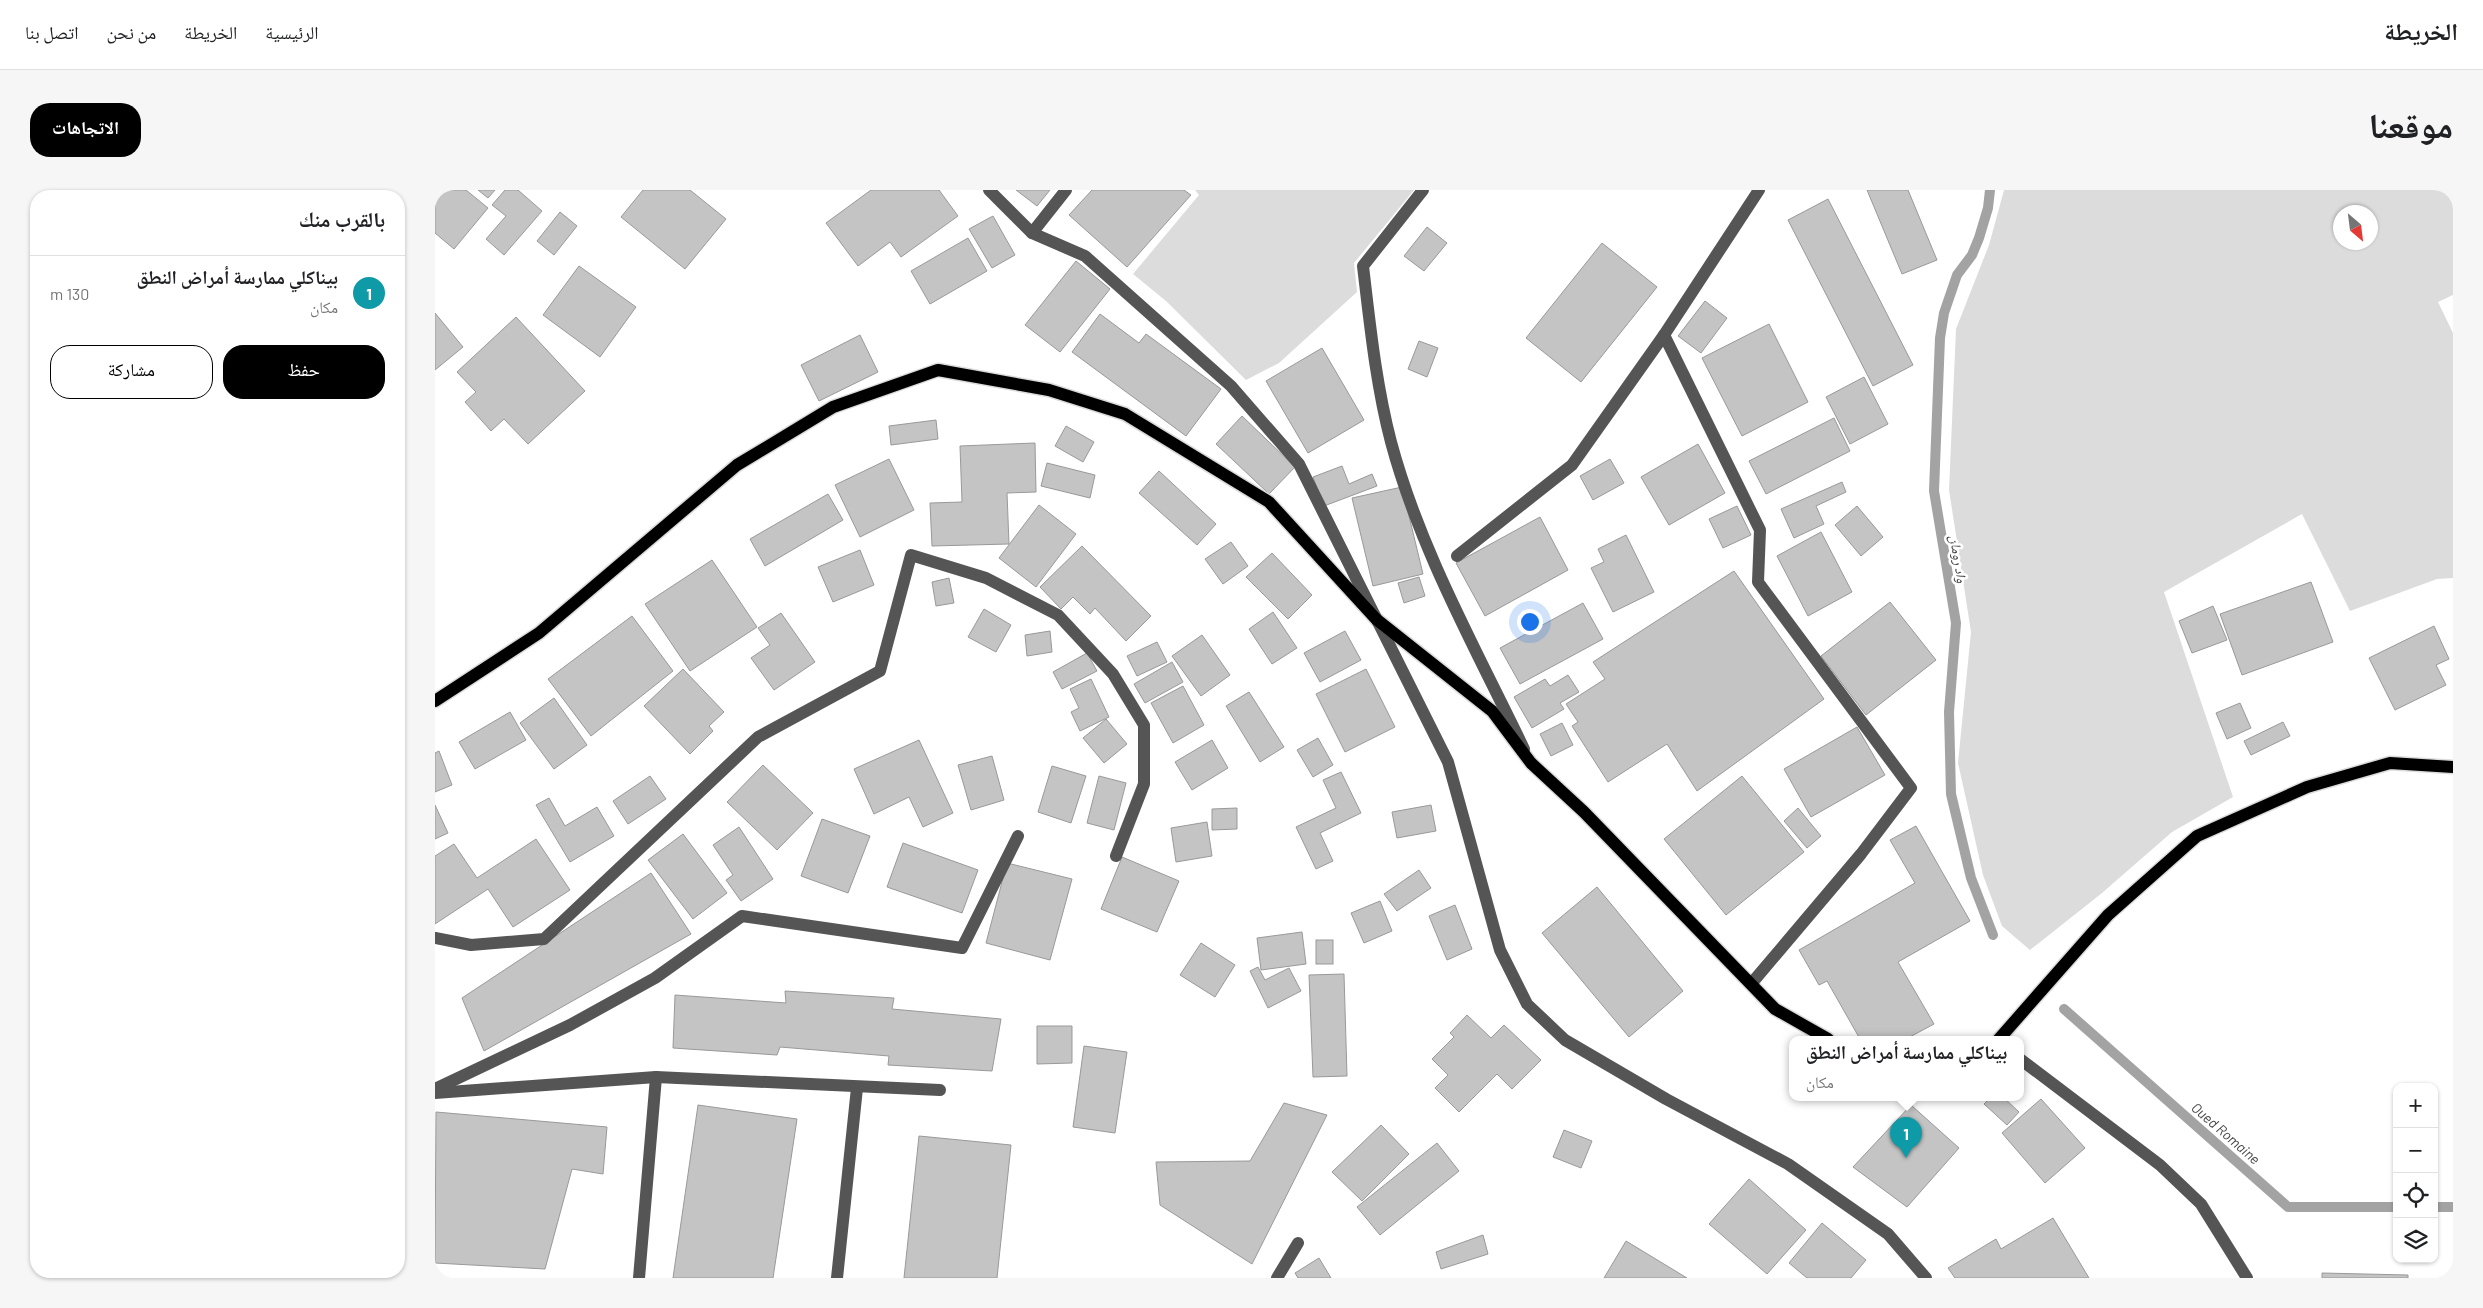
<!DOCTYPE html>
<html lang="ar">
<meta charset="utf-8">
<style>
body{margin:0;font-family:Barlow,"Noto Naskh Arabic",sans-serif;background:#f6f6f6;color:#202124;direction:rtl}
.controls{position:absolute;right:15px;bottom:15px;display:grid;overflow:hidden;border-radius:10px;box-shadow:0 1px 4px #0004}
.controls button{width:45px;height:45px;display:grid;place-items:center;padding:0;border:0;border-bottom:1px solid #e0e0e0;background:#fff;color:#202124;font:25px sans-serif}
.compass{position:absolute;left:1898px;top:15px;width:45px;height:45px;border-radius:50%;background:#fff;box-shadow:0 1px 4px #0004;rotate:152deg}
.you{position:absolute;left:1094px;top:431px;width:18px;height:18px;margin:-12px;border:4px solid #fff;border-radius:50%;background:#1a73e8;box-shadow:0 0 0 8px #1a73e833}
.badge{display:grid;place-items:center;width:32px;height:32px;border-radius:50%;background:#000;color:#fff;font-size:16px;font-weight:700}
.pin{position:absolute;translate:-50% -41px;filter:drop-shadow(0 1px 2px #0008)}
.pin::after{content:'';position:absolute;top:26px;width:18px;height:15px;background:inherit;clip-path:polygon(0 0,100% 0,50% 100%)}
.popup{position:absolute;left:1354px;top:846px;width:235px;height:65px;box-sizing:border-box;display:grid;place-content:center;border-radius:10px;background:#fff;filter:drop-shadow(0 1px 4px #0005);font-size:16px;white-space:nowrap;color:#757577}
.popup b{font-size:19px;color:#202124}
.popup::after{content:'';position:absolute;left:50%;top:100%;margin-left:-10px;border:10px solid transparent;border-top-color:#fff}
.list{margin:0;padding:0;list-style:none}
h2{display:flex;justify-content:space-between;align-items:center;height:65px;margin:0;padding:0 20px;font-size:21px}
h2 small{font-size:16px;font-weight:400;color:#757577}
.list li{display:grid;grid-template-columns:32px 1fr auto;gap:15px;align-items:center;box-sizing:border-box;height:75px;padding:0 20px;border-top:1px solid #e0e0e0}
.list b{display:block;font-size:19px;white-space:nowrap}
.list p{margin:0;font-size:16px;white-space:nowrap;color:#757577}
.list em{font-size:16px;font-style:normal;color:#757577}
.actions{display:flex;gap:10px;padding:15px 20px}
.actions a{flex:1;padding:11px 0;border:1px solid #000;border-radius:20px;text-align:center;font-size:18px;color:#000}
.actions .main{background:#000;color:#fff}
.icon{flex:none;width:28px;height:28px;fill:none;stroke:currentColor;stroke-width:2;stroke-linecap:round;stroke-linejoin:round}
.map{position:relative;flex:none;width:2018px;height:1088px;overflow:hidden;direction:ltr;border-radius:20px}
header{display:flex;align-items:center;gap:30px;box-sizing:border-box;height:70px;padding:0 25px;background:#fff;border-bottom:1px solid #e0e0e0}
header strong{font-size:24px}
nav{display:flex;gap:28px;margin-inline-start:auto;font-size:18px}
.intro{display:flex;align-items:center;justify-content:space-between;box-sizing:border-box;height:120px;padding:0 30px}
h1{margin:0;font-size:35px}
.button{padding:12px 22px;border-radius:20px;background:#000;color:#fff;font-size:18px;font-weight:700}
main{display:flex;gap:30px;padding:0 30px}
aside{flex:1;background:#fff;border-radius:20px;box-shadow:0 1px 4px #0004}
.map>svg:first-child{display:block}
</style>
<header>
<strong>الخريطة</strong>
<nav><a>الرئيسية</a><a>الخريطة</a><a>من نحن</a><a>اتصل بنا</a></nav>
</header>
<div class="intro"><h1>موقعنا</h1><a class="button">الاتجاهات</a></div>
<main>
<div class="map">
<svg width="2018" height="1088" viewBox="0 0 2018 1088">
<rect width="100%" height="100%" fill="#fff"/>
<g fill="#dcdcdc" fill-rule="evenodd">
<path d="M 760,0 L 979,0 L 919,73 L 922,102 L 844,173 L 811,190 L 731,111 L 698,84 L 764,5 Z"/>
<path d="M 1569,0 L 2018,0 L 2018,105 L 2003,112 L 2018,143 L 2018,388 L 2002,389 L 1915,421 L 1867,324 L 1729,402 L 1798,607 L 1737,642 L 1667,703 L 1595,760 L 1567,736 L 1548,685 L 1523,573 L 1536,442 L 1514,300 L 1521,139 L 1554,55 ZM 1936,22 L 1936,52 L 1906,52 L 1906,22 Z"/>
</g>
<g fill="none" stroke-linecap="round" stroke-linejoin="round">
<g stroke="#a3a3a3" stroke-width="10">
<path d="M 1555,0 L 1553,18 L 1544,48 L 1537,65 L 1522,85 L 1509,123 L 1505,148 L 1499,301 L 1521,433 L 1514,522 L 1516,604 L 1536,688 L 1558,745"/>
<path d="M 1629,819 L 1853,1017 L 1962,1017"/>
<path d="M 1999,1017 L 2018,1017"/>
</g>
</g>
<g fill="#c4c4c4" stroke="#999">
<path d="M 0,0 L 31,0 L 53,18 L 19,59 L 0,43 Z"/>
<path d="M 43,0 L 60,0 L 53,8 Z"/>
<path d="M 70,0 L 83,0 L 107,21 L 69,65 L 51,49 L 71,26 L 57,15 Z"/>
<path d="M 208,0 L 255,0 L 291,29 L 250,79 L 186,27 Z"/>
<path d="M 436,0 L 504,0 L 523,26 L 466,67 L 455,52 L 423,76 L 391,33 Z"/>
<path d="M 581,0 L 615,0 L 602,16 Z"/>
<path d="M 657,0 L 749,0 L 756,5 L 692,77 L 634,25 Z"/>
<path d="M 1432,0 L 1473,0 L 1502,70 L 1467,84 Z"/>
<path d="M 1393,9 L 1478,175 L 1438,196 L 1353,30 Z"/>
<path d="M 125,22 L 142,36 L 119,65 L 102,51 Z"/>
<path d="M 558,26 L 580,65 L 557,78 L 534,39 Z"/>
<path d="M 992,37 L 1012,53 L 989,81 L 969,66 Z"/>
<path d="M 533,48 L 552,81 L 495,114 L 476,81 Z"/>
<path d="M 1167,53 L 1222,97 L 1146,192 L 1091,148 Z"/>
<path d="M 641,71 L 675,99 L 625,162 L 590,135 Z"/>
<path d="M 144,76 L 201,117 L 165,167 L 108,125 Z"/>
<path d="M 1270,111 L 1292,128 L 1266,163 L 1243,146 Z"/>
<path d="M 0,123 L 28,157 L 0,180 Z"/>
<path d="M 665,124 L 704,153 L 711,144 L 786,199 L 751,246 L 637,162 Z"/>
<path d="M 81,127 L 150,201 L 93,254 L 69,229 L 56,241 L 30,212 L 41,202 L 22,182 Z"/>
<path d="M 1334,134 L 1373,212 L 1307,246 L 1267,168 Z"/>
<path d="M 425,145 L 443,182 L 384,211 L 366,175 Z"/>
<path d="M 984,151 L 1003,158 L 992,187 L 973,179 Z"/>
<path d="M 887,158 L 929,230 L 873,263 L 831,191 Z"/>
<path d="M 1429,187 L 1453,234 L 1415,254 L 1391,207 Z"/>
<path d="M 807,226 L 860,277 L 834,304 L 781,254 Z"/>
<path d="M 1399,228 L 1415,261 L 1331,304 L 1314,271 Z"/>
<path d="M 501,230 L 503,249 L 456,255 L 454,236 Z"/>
<path d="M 631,236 L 659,252 L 648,272 L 620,256 Z"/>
<path d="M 600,253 L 601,302 L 572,303 L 574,354 L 497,356 L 495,313 L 527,312 L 525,256 Z"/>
<path d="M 1263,254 L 1290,303 L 1234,335 L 1206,287 Z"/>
<path d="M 454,269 L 479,320 L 425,347 L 400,295 Z"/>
<path d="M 1175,269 L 1189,293 L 1158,310 L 1145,286 Z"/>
<path d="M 612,273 L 660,285 L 655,308 L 606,296 Z"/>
<path d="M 907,276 L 914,294 L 937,284 L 942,296 L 889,316 L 878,287 Z"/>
<path d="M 724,281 L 781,334 L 762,355 L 704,303 Z"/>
<path d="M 1407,292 L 1411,302 L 1381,316 L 1389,334 L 1359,348 L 1346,319 Z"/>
<path d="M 967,297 L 988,384 L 938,396 L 917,308 Z"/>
<path d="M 393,304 L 408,330 L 330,376 L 315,349 Z"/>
<path d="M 604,315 L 641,344 L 601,397 L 564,368 Z"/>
<path d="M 1302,316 L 1316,345 L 1288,358 L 1274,329 Z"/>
<path d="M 1422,316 L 1448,347 L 1426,366 L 1400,335 Z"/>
<path d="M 1105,327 L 1133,380 L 1050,426 L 1021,373 Z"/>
<path d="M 1386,342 L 1417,402 L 1373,426 L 1342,366 Z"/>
<path d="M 1191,345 L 1219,402 L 1178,422 L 1156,378 L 1169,372 L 1163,359 Z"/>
<path d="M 796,352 L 813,376 L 788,394 L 770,369 Z"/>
<path d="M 647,356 L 716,426 L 691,451 L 660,418 L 655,424 L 638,407 L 626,419 L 605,397 Z"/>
<path d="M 425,360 L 439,395 L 398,412 L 383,377 Z"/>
<path d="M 837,363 L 877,405 L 853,429 L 811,387 Z"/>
<path d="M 277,370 L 322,437 L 255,481 L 210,414 Z"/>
<path d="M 1299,381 L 1389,509 L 1262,601 L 1232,554 L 1173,592 L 1137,536 L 1143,532 L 1131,514 L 1170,489 L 1158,472 Z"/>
<path d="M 984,387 L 990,406 L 969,413 L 963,393 Z"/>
<path d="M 514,388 L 519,413 L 501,416 L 497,392 Z"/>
<path d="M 1876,392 L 1898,452 L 1807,485 L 1785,424 Z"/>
<path d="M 1455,412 L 1501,470 L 1431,525 L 1386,466 Z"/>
<path d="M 1148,413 L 1168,449 L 1085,494 L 1065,458 Z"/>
<path d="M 1778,416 L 1792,450 L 1757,463 L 1744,431 Z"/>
<path d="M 549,419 L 576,435 L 561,462 L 533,447 Z"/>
<path d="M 838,422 L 862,458 L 837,474 L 814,439 Z"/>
<path d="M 346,423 L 380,472 L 339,500 L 316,468 L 335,455 L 323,438 Z"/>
<path d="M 197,426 L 238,481 L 156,546 L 113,489 Z"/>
<path d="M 1999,436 L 2014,469 L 2001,475 L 2011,495 L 1960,520 L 1934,468 Z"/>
<path d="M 615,441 L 617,462 L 592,466 L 590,445 Z"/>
<path d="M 910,441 L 926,470 L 885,492 L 869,463 Z"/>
<path d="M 767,445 L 795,485 L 766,506 L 737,466 Z"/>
<path d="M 722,452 L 732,472 L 702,486 L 692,466 Z"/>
<path d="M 652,463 L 662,481 L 627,499 L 618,482 Z"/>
<path d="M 737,472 L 748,492 L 710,513 L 699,494 Z"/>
<path d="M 248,479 L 289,522 L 274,536 L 278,541 L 255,564 L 209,516 Z"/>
<path d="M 931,479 L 960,537 L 910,562 L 881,504 Z"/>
<path d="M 1133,485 L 1144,502 L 1125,513 L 1129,519 L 1097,538 L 1079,507 L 1110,489 L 1115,496 Z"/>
<path d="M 656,489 L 674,527 L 645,541 L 636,522 L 644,518 L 635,499 Z"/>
<path d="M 748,496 L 769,535 L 738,553 L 716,513 Z"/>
<path d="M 814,502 L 849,557 L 825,572 L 791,516 Z"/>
<path d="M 119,508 L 152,555 L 119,579 L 85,533 Z"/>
<path d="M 1805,513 L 1816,538 L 1792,549 L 1781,523 Z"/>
<path d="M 75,522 L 91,550 L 40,579 L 24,552 Z"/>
<path d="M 671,529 L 692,554 L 669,573 L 648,548 Z"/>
<path d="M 1848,532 L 1855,546 L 1816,565 L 1809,551 Z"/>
<path d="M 1127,533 L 1138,555 L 1116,566 L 1105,544 Z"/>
<path d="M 1422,537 L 1450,585 L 1376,627 L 1349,579 Z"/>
<path d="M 883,548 L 898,575 L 878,587 L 862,560 Z"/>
<path d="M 484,550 L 518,623 L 488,637 L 474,607 L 439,624 L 419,579 Z"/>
<path d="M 777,550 L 793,578 L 757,600 L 740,572 Z"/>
<path d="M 4,561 L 17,595 L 0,602 L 0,563 Z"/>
<path d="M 557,566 L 569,610 L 536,620 L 523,575 Z"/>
<path d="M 328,575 L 378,623 L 342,660 L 292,612 Z"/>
<path d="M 617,576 L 651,586 L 636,633 L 603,622 Z"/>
<path d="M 906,582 L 926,623 L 885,643 L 898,671 L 881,679 L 861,637 L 901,618 L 888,590 Z"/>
<path d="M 215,586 L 231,609 L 193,634 L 178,611 Z"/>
<path d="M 664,586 L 691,593 L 679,640 L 652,633 Z"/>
<path d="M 1307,586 L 1369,662 L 1291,725 L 1229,649 Z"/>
<path d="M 114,608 L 130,636 L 162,617 L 179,646 L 135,672 L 101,615 Z"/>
<path d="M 0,615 L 13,643 L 0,649 Z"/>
<path d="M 996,615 L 1001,641 L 962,648 L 957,622 Z"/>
<path d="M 802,618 L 802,639 L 777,640 L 777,619 Z"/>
<path d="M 1363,618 L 1386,646 L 1372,658 L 1349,631 Z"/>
<path d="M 387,629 L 435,646 L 413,703 L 366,686 Z"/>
<path d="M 772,632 L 777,666 L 741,672 L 736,638 Z"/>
<path d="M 1481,636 L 1535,731 L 1463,772 L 1499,834 L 1471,849 L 1425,849 L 1392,791 L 1384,795 L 1364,760 L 1480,693 L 1455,650 Z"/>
<path d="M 304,637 L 338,689 L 306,711 L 291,690 L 298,685 L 278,655 Z"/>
<path d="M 248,644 L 292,703 L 258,729 L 213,670 Z"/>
<path d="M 101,649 L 135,700 L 78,737 L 53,699 L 0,734 L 0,666 L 19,654 L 42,688 Z"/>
<path d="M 468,653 L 543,680 L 527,723 L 452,697 Z"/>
<path d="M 687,667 L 744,691 L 722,742 L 666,719 Z"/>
<path d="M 572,673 L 637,689 L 615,770 L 551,753 Z"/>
<path d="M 984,680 L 996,698 L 962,721 L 949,704 Z"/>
<path d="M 216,683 L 256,744 L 49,861 L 27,808 Z"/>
<path d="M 1162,697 L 1248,801 L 1194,847 L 1107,743 Z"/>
<path d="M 945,711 L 957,741 L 929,753 L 916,723 Z"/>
<path d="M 1020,715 L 1037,759 L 1012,770 L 994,726 Z"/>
<path d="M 867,742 L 871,774 L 826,780 L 822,748 Z"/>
<rect x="881" y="750" width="17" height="24"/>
<path d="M 766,753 L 800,775 L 780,807 L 745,785 Z"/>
<path d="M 823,777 L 830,790 L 854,778 L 866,801 L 833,818 L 815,781 Z"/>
<path d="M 909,784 L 912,886 L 878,887 L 874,785 Z"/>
<path d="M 350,801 L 459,808 L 457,819 L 566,829 L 557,881 L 453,875 L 454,866 L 345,857 L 342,865 L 238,858 L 240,805 L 351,813 Z"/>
<path d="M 1032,825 L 1056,848 L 1069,835 L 1106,870 L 1077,899 L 1062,884 L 1024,922 L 1000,898 L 1013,885 L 997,869 L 1019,847 L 1015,843 Z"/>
<path d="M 602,836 L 637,836 L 637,873 L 602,874 Z"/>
<path d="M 649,856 L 692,862 L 680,943 L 638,937 Z"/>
<path d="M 1556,907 L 1568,907 L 1584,922 L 1572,935 L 1549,914 Z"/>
<path d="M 1606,909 L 1650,958 L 1610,993 L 1567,943 Z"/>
<path d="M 849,913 L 892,925 L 817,1074 L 725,1015 L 721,972 L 815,971 Z"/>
<path d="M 263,915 L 362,929 L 338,1088 L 238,1088 Z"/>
<path d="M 1476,915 L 1524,958 L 1472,1017 L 1418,977 Z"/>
<path d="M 1,922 L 172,937 L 168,984 L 137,979 L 110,1079 L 0,1073 Z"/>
<path d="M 946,935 L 974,964 L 927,1011 L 897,982 Z"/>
<path d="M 1129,940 L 1157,951 L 1146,978 L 1118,967 Z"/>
<path d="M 484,946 L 576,955 L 562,1088 L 469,1088 Z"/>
<path d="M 1002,953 L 1024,981 L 945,1045 L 922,1017 Z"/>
<path d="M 1314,989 L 1371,1040 L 1332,1084 L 1274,1034 Z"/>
<path d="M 1618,1028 L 1654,1088 L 1520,1088 L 1513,1078 L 1561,1049 L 1566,1059 Z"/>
<path d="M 1387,1033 L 1431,1070 L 1416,1088 L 1372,1088 L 1354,1073 Z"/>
<path d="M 1048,1045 L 1053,1064 L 1006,1079 L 1001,1062 Z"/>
<path d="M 1191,1051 L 1252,1088 L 1169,1088 Z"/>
<path d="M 884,1068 L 896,1088 L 863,1088 L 860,1083 Z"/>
<path d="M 1887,1083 L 1973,1085 L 1973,1088 L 1887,1088 Z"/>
</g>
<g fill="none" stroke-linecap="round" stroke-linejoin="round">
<g stroke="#dbdbdb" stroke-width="15">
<g id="major">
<path d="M 0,511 L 104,443 L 302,275 L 398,217 L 503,180 L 614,200 L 690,224 L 834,312 L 941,429 L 1057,521 L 1096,573 L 1149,622 L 1340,819 L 1393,849"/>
<path d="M 1564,849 L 1673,725 L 1762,646 L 1872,597 L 1955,573 L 2018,577"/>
</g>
</g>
<g stroke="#555" stroke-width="12">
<path d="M 554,0 L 597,43 L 650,66 L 796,196 L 864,274 L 1013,572 L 1065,760 L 1092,814 L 1130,850 L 1231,909 L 1353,974 L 1453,1044 L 1491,1088"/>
<path d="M 988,0 L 928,76 C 935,135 941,195 956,252 C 985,360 1041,459 1089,559"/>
<path d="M 597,43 L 631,0"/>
<path d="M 1229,145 L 1325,340 L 1323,392 L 1476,598 L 1426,664 L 1316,794"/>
<path d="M 1022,366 L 1137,275 L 1229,145 L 1324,0"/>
<path d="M 0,748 L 36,755 L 109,749 L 323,547 L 445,481 L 476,365 L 551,388 L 623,425 L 678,484 L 709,535 L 709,594 L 681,666"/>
<path d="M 1585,869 L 1725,975 L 1766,1014 L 1812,1088"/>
<path d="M 0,899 L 135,835 L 220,788 L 307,726 L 527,758 L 583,646"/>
<path d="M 0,903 L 221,887 L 505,900"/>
<path d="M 204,1088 L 221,887"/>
<path d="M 402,1088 L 422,898"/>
<path d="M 842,1088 L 863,1053"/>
</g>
<use href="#major" stroke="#000" stroke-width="12"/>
</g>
<g text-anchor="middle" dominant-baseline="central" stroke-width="5" stroke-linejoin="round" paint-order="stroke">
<g font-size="14" font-style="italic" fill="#444" stroke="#fff">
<text transform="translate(1524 369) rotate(81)">واد رومان</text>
<text transform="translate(1791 943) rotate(41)">Oued Romaine</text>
</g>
</g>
</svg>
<div class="controls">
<button>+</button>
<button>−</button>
<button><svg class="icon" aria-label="locate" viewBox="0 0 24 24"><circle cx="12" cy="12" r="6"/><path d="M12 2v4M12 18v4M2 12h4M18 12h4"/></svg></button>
<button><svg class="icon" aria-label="layers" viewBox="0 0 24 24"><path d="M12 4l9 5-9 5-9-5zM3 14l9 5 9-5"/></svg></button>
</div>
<svg class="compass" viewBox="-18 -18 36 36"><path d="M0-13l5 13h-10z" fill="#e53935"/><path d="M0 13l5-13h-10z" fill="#757577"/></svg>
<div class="you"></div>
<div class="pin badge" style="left:1471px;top:968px;background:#0f9aa8">1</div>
<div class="popup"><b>بيناكلي ممارسة أمراض النطق</b>مكان</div>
</div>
<aside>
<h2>بالقرب منك<small></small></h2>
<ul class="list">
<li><span class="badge" style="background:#0f9aa8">1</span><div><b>بيناكلي ممارسة أمراض النطق</b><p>مكان</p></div><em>130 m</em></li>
</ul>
<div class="actions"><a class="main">حفظ</a><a>مشاركة</a></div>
</aside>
</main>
